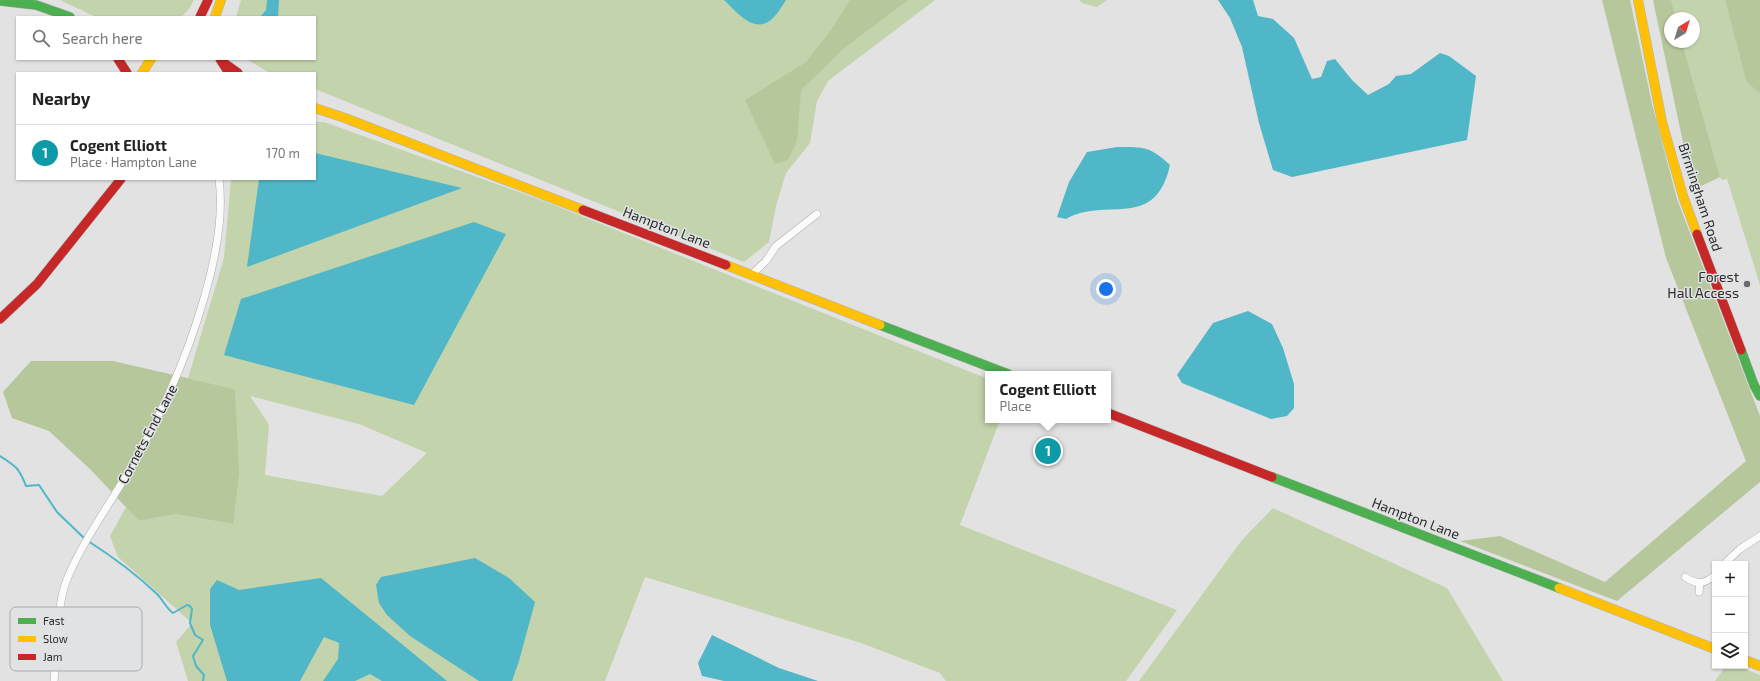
<!DOCTYPE html>
<meta charset="utf-8">
<style>
body{margin:0;font-family:"Exo 2",sans-serif;background:#f6f6f6;color:#222}
.controls{position:absolute;right:12px;bottom:12px;display:grid;overflow:hidden;border-radius:0px;box-shadow:0 1px 3px #0004}
.controls button{width:36px;height:36px;display:grid;place-items:center;padding:0;border:0;border-bottom:1px solid #e0e0e0;background:#fff;color:#222;font:20px sans-serif}
.compass{position:absolute;left:1664px;top:12px;width:36px;height:36px;border-radius:50%;background:#fff;box-shadow:0 1px 3px #0004;rotate:38deg}
.you{position:absolute;left:1106px;top:289px;width:14px;height:14px;margin:-10px;border:3px solid #fff;border-radius:50%;background:#1a73e8;box-shadow:0 0 0 6px #1a73e833}
.badge{display:grid;place-items:center;width:26px;height:26px;border-radius:50%;background:#6c6c6c;color:#fff;font-size:13px;font-weight:700}
.pin{position:absolute;translate:-50% -50%;border:2px solid #fff;box-shadow:0 1px 4px #0006}
.popup{position:absolute;left:985px;top:371px;width:126px;height:52px;box-sizing:border-box;display:grid;place-content:center;border-radius:0px;background:#fff;filter:drop-shadow(0 1px 3px #0005);font-size:13px;white-space:nowrap;color:#767676}
.popup b{font-size:15px;color:#222}
.popup::after{content:'';position:absolute;left:50%;top:100%;margin-left:-8px;border:8px solid transparent;border-top-color:#fff}
.list{margin:0;padding:0;list-style:none}
h2{display:flex;justify-content:space-between;align-items:center;height:52px;margin:0;padding:0 16px;font-size:17px}
h2 small{font-size:13px;font-weight:400;color:#767676}
.list li{display:grid;grid-template-columns:26px 1fr auto;gap:12px;align-items:center;box-sizing:border-box;height:56px;padding:0 16px;border-top:1px solid #e0e0e0}
.list b{display:block;font-size:15px;white-space:nowrap}
.list p{margin:0;font-size:13px;white-space:nowrap;color:#767676}
.list em{font-size:13px;font-style:normal;color:#767676}
.icon{flex:none;width:22px;height:22px;fill:none;stroke:currentColor;stroke-width:2;stroke-linecap:round;stroke-linejoin:round}
.map{position:relative;flex:none;width:1760px;height:681px;overflow:hidden}
.search{position:absolute;background:#fff;box-shadow:0 1px 3px #0004;left:16px;top:16px;width:300px;height:44px;display:flex;align-items:center;gap:10px;box-sizing:border-box;padding:0 14px;border-radius:0px;color:#767676;font-size:15px}
.panel{position:absolute;background:#fff;box-shadow:0 1px 3px #0004;left:16px;top:72px;width:300px;height:108px;border-radius:0px}
.map>svg:first-child{display:block}
</style>
<div class="map">
<svg width="1760" height="681" viewBox="0 0 1760 681">
<rect width="100%" height="100%" fill="#e2e2e2"/>
<g fill="#c3d3ac" fill-rule="evenodd">
<path d="M 60,0 L 194,0 L 189,9 L 181,17 L 96,17 Z"/>
<path d="M 241,0 L 935,0 L 828,81 L 817,101 L 810,143 L 786,173 L 776,206 L 769,242 L 744,262 L 315,89 L 315,73 L 270,73 L 246,59 L 315,59 L 315,17 L 236,17 Z"/>
<path d="M 1079,0 L 1107,0 L 1097,7 L 1082,3 Z"/>
<path d="M 1671,0 L 1725,0 L 1746,81 L 1760,94 L 1760,285 L 1727,179 L 1722,180 L 1720,177 L 1682,42 L 1694,42 L 1694,18 L 1676,18 Z"/>
<path d="M 315,122 L 324,122 L 544,201 L 988,379 L 988,420 L 1000,420 L 960,525 L 1177,610 L 1126,681 L 946,681 L 940,673 L 861,643 L 645,577 L 605,681 L 188,681 L 176,642 L 192,623 L 118,557 L 110,536 L 126,507 L 139,521 L 176,514 L 233,524 L 235,389 L 188,378 L 224,258 L 231,179 L 315,179 ZM 250,396 L 359,424 L 427,453 L 382,496 L 265,475 L 269,425 Z"/>
<path d="M 1273,508 L 1447,588 L 1503,681 L 1139,681 L 1242,540 Z"/>
<path d="M 1726,666 L 1737,666 L 1760,675 L 1760,681 L 1715,681 Z"/>
</g>
<g fill="#b5c79b">
<path d="M 850,0 L 908,0 L 843,49 L 801,90 L 797,141 L 788,160 L 775,164 L 745,100 L 806,62 L 831,30 Z"/>
<path d="M 1602,0 L 1630,0 L 1652,104 L 1677,199 L 1760,416 L 1760,482 L 1617,601 L 1460,541 L 1500,536 L 1605,582 L 1746,461 L 1666,258 Z"/>
<path d="M 1653,0 L 1671,0 L 1676,18 L 1670,18 L 1670,42 L 1682,42 L 1720,177 L 1693,190 Z"/>
<path d="M 1725,0 L 1760,0 L 1760,94 L 1746,81 Z"/>
<path d="M 31,361 L 113,361 L 235,389 L 239,473 L 233,524 L 176,514 L 139,521 L 91,470 L 49,431 L 12,418 L 3,392 Z"/>
</g>
<g fill="#4fb7c7">
<path d="M 267,0 L 279,0 L 278,17 L 260,17 L 266,10 Z"/>
<path d="M 724,0 L 786,0 C 782,6 778,13 773,18 C 755,36 737,12 724,0 Z"/>
<path d="M 1218,0 L 1253,0 L 1258,16 L 1273,19 L 1294,38 L 1312,79 L 1321,77 L 1327,61 L 1335,59 L 1352,80 L 1368,95 L 1389,84 L 1396,76 L 1411,74 L 1440,53 L 1449,56 L 1476,76 L 1467,140 L 1292,177 L 1273,170 L 1259,123 L 1242,47 L 1230,18 Z"/>
<path d="M 1117,147 C 1143,147 1150,146 1170,165 C 1155,232 1106,196 1066,219 L 1057,217 L 1069,182 L 1087,152 Z"/>
<path d="M 315,153 L 462,188 L 247,267 L 259,179 L 315,179 Z"/>
<path d="M 474,222 L 506,234 L 414,405 L 224,355 L 241,299 Z"/>
<path d="M 1248,311 L 1272,324 L 1283,348 L 1294,384 L 1294,408 L 1287,416 L 1271,419 L 1182,383 L 1177,375 L 1213,323 Z"/>
<path d="M 475,558 L 509,578 L 535,602 L 519,661 L 512,681 L 479,681 L 410,636 L 387,615 L 379,603 L 376,585 L 381,577 Z"/>
<path d="M 321,578 L 447,681 L 382,681 L 370,674 L 355,681 L 323,681 L 338,659 L 339,643 L 324,637 L 300,681 L 227,681 L 210,625 L 210,589 L 217,580 L 239,590 Z"/>
<path d="M 712,635 L 779,668 L 818,681 L 724,681 L 702,676 L 698,663 Z"/>
</g>
<g fill="none" stroke-linecap="round" stroke-linejoin="round">
<g stroke="#4fb7c7" stroke-width="2">
<path d="M 0,456 C 16,466 19,468 26,486 L 39,485 L 57,512 L 85,539"/>
<path d="M 88,541 C 113,557 136,574 157,594 C 163,600 166,608 173,613 L 187,605 L 190,606 L 192,609 L 190,623 L 195,635 L 203,640 L 193,656 L 196,666 L 204,675 L 203,681"/>
</g>
<g stroke="#afafaf" stroke-width="8">
<g id="street">
<path d="M 751,275 L 766,261 L 776,246 L 817,214"/>
<path d="M 1724,564 L 1740,549 L 1760,536"/>
<path d="M 1685,577 C 1697,585 1705,584 1715,575"/>
<path d="M 1699,592 L 1700,583"/>
<path d="M 54,681 C 57,651 56,610 66,582 C 80,545 110,504 130,469 C 166,407 194,342 211,272 C 218,241 223,210 219,179"/>
</g>
</g>
<g stroke="#afafaf" stroke-width="10">
<g id="fast">
<path d="M 0,1 L 36,5 L 70,17"/>
<path d="M 880,325 L 1008,374"/>
<path d="M 1741,350 L 1754,385 L 1760,396"/>
<path d="M 1272,477 L 1559,588"/>
</g>
</g>
<g stroke="#afafaf" stroke-width="10">
<g id="slow">
<path d="M 1638,0 L 1662,122 L 1683,196 L 1697,234"/>
<path d="M 215,17 L 221,0"/>
<path d="M 142,73 L 151,59"/>
<path d="M 315,108 L 345,118 L 583,210"/>
<path d="M 726,265 L 880,325"/>
<path d="M 1559,588 L 1715,649"/>
<path d="M 1745,660 L 1760,666"/>
</g>
</g>
<g stroke="#afafaf" stroke-width="10">
<g id="jam">
<path d="M 200,17 L 208,0"/>
<path d="M 118,59 L 127,73"/>
<path d="M 220,59 L 229,73"/>
<path d="M 224,63 L 238,73"/>
<path d="M 583,210 L 726,265"/>
<path d="M 1697,234 L 1741,350"/>
<path d="M 0,319 L 37,284 L 121,179"/>
<path d="M 1108,413 L 1272,477"/>
</g>
</g>
<use href="#street" stroke="#fbfbfb" stroke-width="7"/>
<use href="#fast" stroke="#4caf50" stroke-width="9"/>
<use href="#slow" stroke="#ffc107" stroke-width="9"/>
<use href="#jam" stroke="#c62828" stroke-width="9"/>
</g>
<circle fill="#6c6c6c" stroke="#e1e2e3" stroke-width="1.5" cx="1747" cy="284" r="4"/>
<g text-anchor="middle" dominant-baseline="central" stroke-width="3" stroke-linejoin="round" paint-order="stroke">
<g font-size="14" fill="#2c2c2d" stroke="#e1e2e3">
<text transform="translate(1701 197) rotate(72)">Birmingham Road</text>
<text transform="translate(667 227) rotate(21)">Hampton Lane</text>
<text transform="translate(147 434) rotate(-62)">Cornets End Lane</text>
<text transform="translate(1416 518) rotate(21)">Hampton Lane</text>
</g>
<g font-size="14" fill="#2c2c2d" stroke="#e1e2e3" text-anchor="end">
<text x="1739" y="276">Forest<tspan x="1739" dy="16">Hall Access</tspan></text>
</g>
</g>
<rect x="10" y="607" width="132" height="64" rx="6" fill="#e1e2e3" stroke="#ababac" stroke-width="1"/>
<rect x="18" y="618" width="18" height="6" fill="#4caf50"/>
<rect x="18" y="636" width="18" height="6" fill="#ffc107"/>
<rect x="18" y="654" width="18" height="6" fill="#c62828"/>
<g font-size="11" fill="#2c2c2d">
<text x="43" y="625">Fast</text>
<text x="43" y="643">Slow</text>
<text x="43" y="661">Jam</text>
</g>
</svg>
<div class="controls">
<button>+</button>
<button>−</button>
<button><svg class="icon" aria-label="layers" viewBox="0 0 24 24"><path d="M12 4l9 5-9 5-9-5zM3 14l9 5 9-5"/></svg></button>
</div>
<svg class="compass" viewBox="-18 -18 36 36"><path d="M0-13l5 13h-10z" fill="#e53935"/><path d="M0 13l5-13h-10z" fill="#767676"/></svg>
<div class="you"></div>
<div class="pin badge" style="left:1048px;top:451px;background:#0f9aa8">1</div>
<div class="popup"><b>Cogent Elliott</b>Place</div>
<div class="search"><svg class="icon" aria-label="search" viewBox="0 0 24 24"><circle cx="10" cy="10" r="6"/><path d="M15 15l6 6"/></svg>Search here</div>
<section class="panel">
<h2>Nearby<small></small></h2>
<ul class="list">
<li><span class="badge" style="background:#0f9aa8">1</span><div><b>Cogent Elliott</b><p>Place · Hampton Lane</p></div><em>170 m</em></li>
</ul>
</section>
</div>
